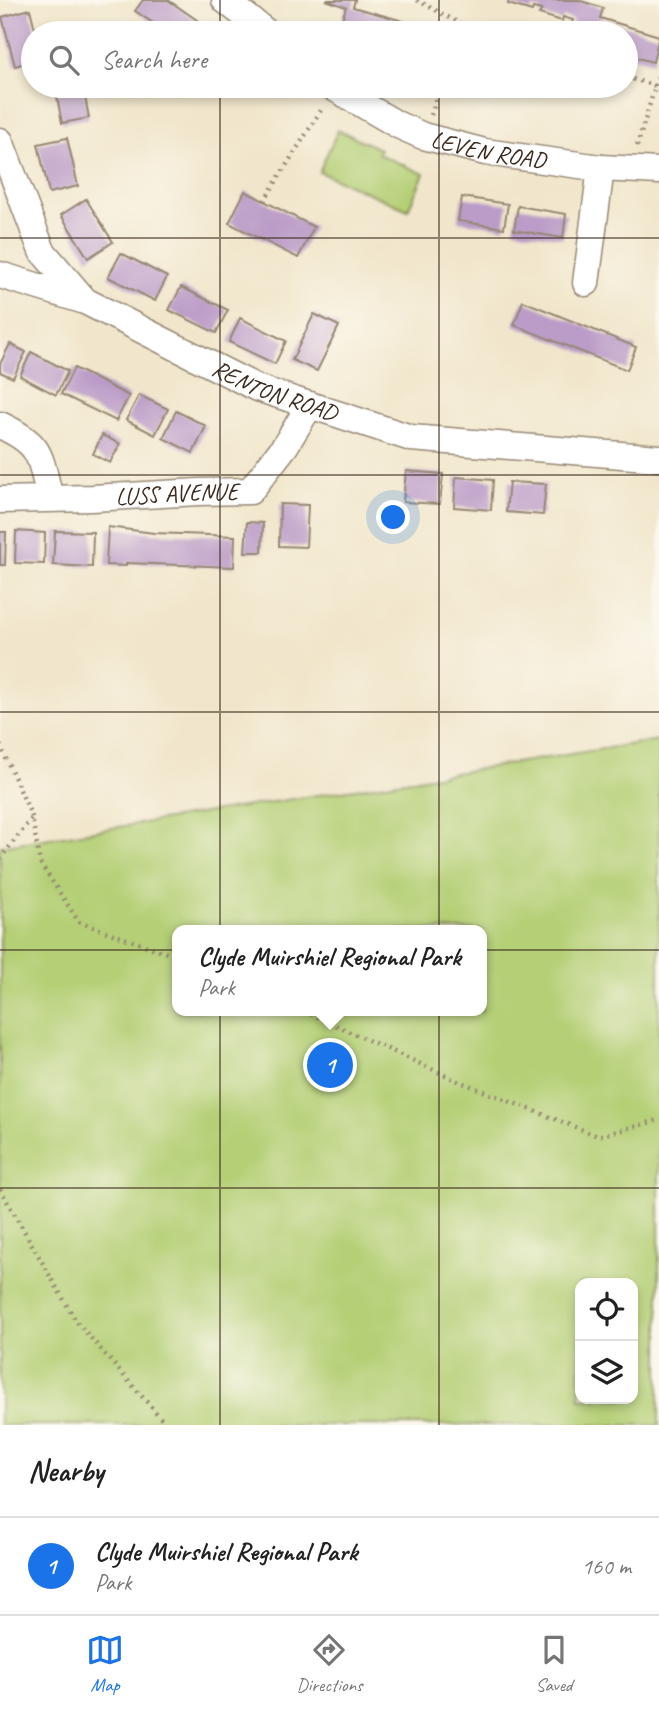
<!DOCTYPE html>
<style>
body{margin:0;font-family:Caveat,sans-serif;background:#f2f2f2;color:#222}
.controls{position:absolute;right:21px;bottom:21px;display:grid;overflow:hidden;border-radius:14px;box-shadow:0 4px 10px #0003}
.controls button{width:63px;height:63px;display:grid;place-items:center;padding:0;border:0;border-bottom:2px solid #e0e0e0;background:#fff;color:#222;font:35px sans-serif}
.you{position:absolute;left:394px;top:518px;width:24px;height:24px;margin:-18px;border:5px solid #fff;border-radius:50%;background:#1a73e8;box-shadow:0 0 0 10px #1a73e833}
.badge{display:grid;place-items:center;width:46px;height:46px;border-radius:50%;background:#1a73e8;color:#fff;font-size:23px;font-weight:700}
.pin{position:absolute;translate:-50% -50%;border:4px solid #fff;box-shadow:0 2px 7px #0006}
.popup{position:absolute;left:172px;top:925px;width:315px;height:91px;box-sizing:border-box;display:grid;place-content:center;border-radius:14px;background:#fff;filter:drop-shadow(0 2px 5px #0005);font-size:23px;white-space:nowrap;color:#767676}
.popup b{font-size:26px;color:#222}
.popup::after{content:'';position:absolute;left:50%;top:100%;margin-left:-14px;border:14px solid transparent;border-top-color:#fff}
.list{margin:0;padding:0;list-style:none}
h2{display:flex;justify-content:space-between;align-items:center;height:91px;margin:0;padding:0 28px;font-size:30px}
h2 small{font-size:23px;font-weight:400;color:#767676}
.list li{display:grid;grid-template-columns:46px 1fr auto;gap:21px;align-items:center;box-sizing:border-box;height:98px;padding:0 28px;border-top:2px solid #e0e0e0}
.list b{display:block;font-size:26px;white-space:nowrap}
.list p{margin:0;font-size:23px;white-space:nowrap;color:#767676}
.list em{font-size:23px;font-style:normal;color:#767676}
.icon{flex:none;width:38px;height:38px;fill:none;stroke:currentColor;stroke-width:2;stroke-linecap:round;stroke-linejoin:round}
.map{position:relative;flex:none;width:659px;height:1425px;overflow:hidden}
.search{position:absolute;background:#fff;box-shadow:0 4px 10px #0003;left:21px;right:21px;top:21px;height:77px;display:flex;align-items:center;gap:18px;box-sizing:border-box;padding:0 24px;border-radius:38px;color:#767676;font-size:26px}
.sheet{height:189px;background:#fff}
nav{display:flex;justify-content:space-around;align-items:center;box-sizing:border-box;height:98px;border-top:2px solid #e0e0e0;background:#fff;font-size:19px;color:#767676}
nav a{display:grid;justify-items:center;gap:4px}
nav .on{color:#1a73e8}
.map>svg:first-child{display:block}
</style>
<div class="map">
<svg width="659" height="1425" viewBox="0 0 659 1425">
<rect width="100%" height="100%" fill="#fbf7ec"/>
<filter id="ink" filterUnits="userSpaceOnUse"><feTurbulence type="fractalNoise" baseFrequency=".0143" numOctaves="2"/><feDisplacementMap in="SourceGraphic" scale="14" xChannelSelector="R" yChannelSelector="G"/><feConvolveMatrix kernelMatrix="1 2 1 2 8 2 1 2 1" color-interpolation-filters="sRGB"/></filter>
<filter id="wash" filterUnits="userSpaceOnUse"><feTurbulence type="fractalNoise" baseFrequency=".00686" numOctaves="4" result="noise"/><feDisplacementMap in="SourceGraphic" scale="28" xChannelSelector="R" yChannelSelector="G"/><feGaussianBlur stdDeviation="1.57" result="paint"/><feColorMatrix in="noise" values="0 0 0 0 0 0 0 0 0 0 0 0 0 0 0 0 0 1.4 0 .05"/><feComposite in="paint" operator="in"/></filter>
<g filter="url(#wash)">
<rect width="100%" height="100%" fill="#f1e6cb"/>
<g fill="#b4cf75" stroke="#787c4a" stroke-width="2" fill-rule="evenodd">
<path d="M 338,130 L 380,149 L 378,154 L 424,174 L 408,210 L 319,172 Z"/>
<path d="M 659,740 L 659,1425 L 0,1425 L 0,846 ZM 482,930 L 482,1011 L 178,1011 L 178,930 ZM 633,1283 L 633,1399 L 580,1399 L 580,1283 Z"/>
</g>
<g id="blocks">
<g fill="#bb9cc8">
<path d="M 143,0 L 168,0 L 197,20 L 188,33 L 168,33 L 135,11 Z"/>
<path d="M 326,0 L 355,0 L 353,7 L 414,24 L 412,33 L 351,33 L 351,30 L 340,26 L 346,7 Z"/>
<path d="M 509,0 L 578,0 L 603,8 L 600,18 L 659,36 L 653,62 L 630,56 L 632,51 L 626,50 L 626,33 L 590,33 L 590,31 L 571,26 L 573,20 L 563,17 L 562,21 L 539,14 L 542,10 L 533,8 L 532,11 L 508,4 Z"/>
<path d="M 30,9 L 36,33 L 33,33 L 33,61 L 15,66 L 2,17 Z"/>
<path d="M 55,86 L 83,86 L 89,118 L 62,123 Z"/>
<path d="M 67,138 L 78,186 L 49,193 L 38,144 Z"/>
<path d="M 245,191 L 314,227 L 298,258 L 229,223 Z"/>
<path d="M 462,197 L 508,204 L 504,228 L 458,221 Z"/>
<path d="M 86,199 L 113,242 L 88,258 L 61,215 Z"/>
<path d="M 518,206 L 566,214 L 563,238 L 514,230 Z"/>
<path d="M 121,253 L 167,277 L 155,301 L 108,277 Z"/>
<path d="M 181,287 L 228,310 L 216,333 L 169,310 Z"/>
<path d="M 523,301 L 636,347 L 627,370 L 514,325 Z"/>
<path d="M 314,314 L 339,326 L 317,371 L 292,360 Z"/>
<path d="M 240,318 L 286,341 L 275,364 L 229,342 Z"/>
<path d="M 10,344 L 26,352 L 13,378 L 0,372 L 0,364 Z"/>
<path d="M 31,352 L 68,371 L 56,395 L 20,376 Z"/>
<path d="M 74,368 L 129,396 L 116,421 L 61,394 Z"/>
<path d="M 139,395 L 168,409 L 155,435 L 126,420 Z"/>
<path d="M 176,411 L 206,426 L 193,453 L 163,438 Z"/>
<path d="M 102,435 L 120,444 L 110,463 L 93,454 Z"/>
<path d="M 406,471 L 443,474 L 440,504 L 403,502 Z"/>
<path d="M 456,477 L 493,480 L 491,510 L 454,507 Z"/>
<path d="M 509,482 L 546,484 L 543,515 L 506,512 Z"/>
<path d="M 280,504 L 308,505 L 306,547 L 279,546 Z"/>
<path d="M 247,522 L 263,523 L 262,552 L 245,552 Z"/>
<path d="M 108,527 L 154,533 L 235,536 L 234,567 L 126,563 L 126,566 L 106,565 Z"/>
<path d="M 16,531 L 45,533 L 44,564 L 15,563 Z"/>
<path d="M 55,531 L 93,532 L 92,567 L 53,565 Z"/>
<path d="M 0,532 L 6,532 L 5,565 L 0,565 Z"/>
</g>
</g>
</g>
<g filter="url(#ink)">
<use href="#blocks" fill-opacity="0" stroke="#968874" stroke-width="2"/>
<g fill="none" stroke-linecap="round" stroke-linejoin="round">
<g stroke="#968874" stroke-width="29">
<g id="street">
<path d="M 225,0 L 267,33"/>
<path id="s1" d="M 331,86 L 398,125 L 423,136 L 485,152 L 601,168 L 659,171"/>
<path id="s2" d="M 0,141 L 42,251 L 85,301 L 257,388 L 411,438 L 659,458"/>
<path d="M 0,275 L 85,301"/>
<path d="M 586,283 L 601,168"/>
<path d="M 0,425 C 43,445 39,455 50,498"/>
<path id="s3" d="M 0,500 L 92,498 L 198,492 L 250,491 L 285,446 L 310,405"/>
</g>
</g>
<g stroke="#968874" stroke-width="4.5" stroke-dasharray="2 5" stroke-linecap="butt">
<path d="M 417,0 L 459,23 L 490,33"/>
<path d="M 456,33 L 459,23"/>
<path d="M 626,77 L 659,87"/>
<path d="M 431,115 L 440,86"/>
<path d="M 637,146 L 659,74"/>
<path d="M 264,201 L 323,107"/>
<path d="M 0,745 L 32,817 L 40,863 L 79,922 L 178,957"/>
<path d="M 0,859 L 32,818"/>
<path d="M 304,1011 L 458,1081 L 598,1136 L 659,1120"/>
<path d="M 0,1189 L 76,1321 L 167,1425"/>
</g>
<use href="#street" stroke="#fff" stroke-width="26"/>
</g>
</g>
<path fill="none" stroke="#3b2a1e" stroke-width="2" stroke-opacity="0.55" d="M 220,0 L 220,33M 439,0 L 439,33M 220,86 L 220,1425M 439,86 L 439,1425M 0,238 L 659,238M 0,475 L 659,475M 0,712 L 659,712M 0,950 L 659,950M 0,1188 L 659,1188"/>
<g text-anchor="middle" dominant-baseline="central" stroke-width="5" stroke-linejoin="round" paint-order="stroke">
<g font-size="24" fill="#3b2a1e" stroke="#fbf7ec">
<text stroke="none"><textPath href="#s1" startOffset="172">LEVEN ROAD</textPath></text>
<text stroke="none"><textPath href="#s2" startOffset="394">RENTON ROAD</textPath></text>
<text stroke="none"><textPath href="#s3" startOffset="177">LUSS AVENUE</textPath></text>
</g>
</g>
</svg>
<div class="controls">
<button><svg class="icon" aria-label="locate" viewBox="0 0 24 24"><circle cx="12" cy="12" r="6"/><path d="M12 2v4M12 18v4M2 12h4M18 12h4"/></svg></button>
<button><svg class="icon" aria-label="layers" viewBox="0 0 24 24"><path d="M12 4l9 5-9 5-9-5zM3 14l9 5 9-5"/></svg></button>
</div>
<div class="you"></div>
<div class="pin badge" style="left:330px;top:1065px">1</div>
<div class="popup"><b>Clyde Muirshiel Regional Park</b>Park</div>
<div class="search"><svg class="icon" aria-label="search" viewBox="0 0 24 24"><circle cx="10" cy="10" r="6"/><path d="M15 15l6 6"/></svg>Search here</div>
</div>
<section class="sheet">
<h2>Nearby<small></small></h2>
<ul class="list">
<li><span class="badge">1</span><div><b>Clyde Muirshiel Regional Park</b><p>Park</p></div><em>160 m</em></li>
</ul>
</section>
<nav>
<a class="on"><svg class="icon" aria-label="map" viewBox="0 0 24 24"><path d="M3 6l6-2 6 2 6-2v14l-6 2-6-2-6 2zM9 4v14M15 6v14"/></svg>Map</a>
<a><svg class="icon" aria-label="directions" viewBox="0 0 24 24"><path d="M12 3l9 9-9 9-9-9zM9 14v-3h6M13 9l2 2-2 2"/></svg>Directions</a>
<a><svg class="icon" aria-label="saved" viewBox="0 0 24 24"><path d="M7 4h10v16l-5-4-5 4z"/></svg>Saved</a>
</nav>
